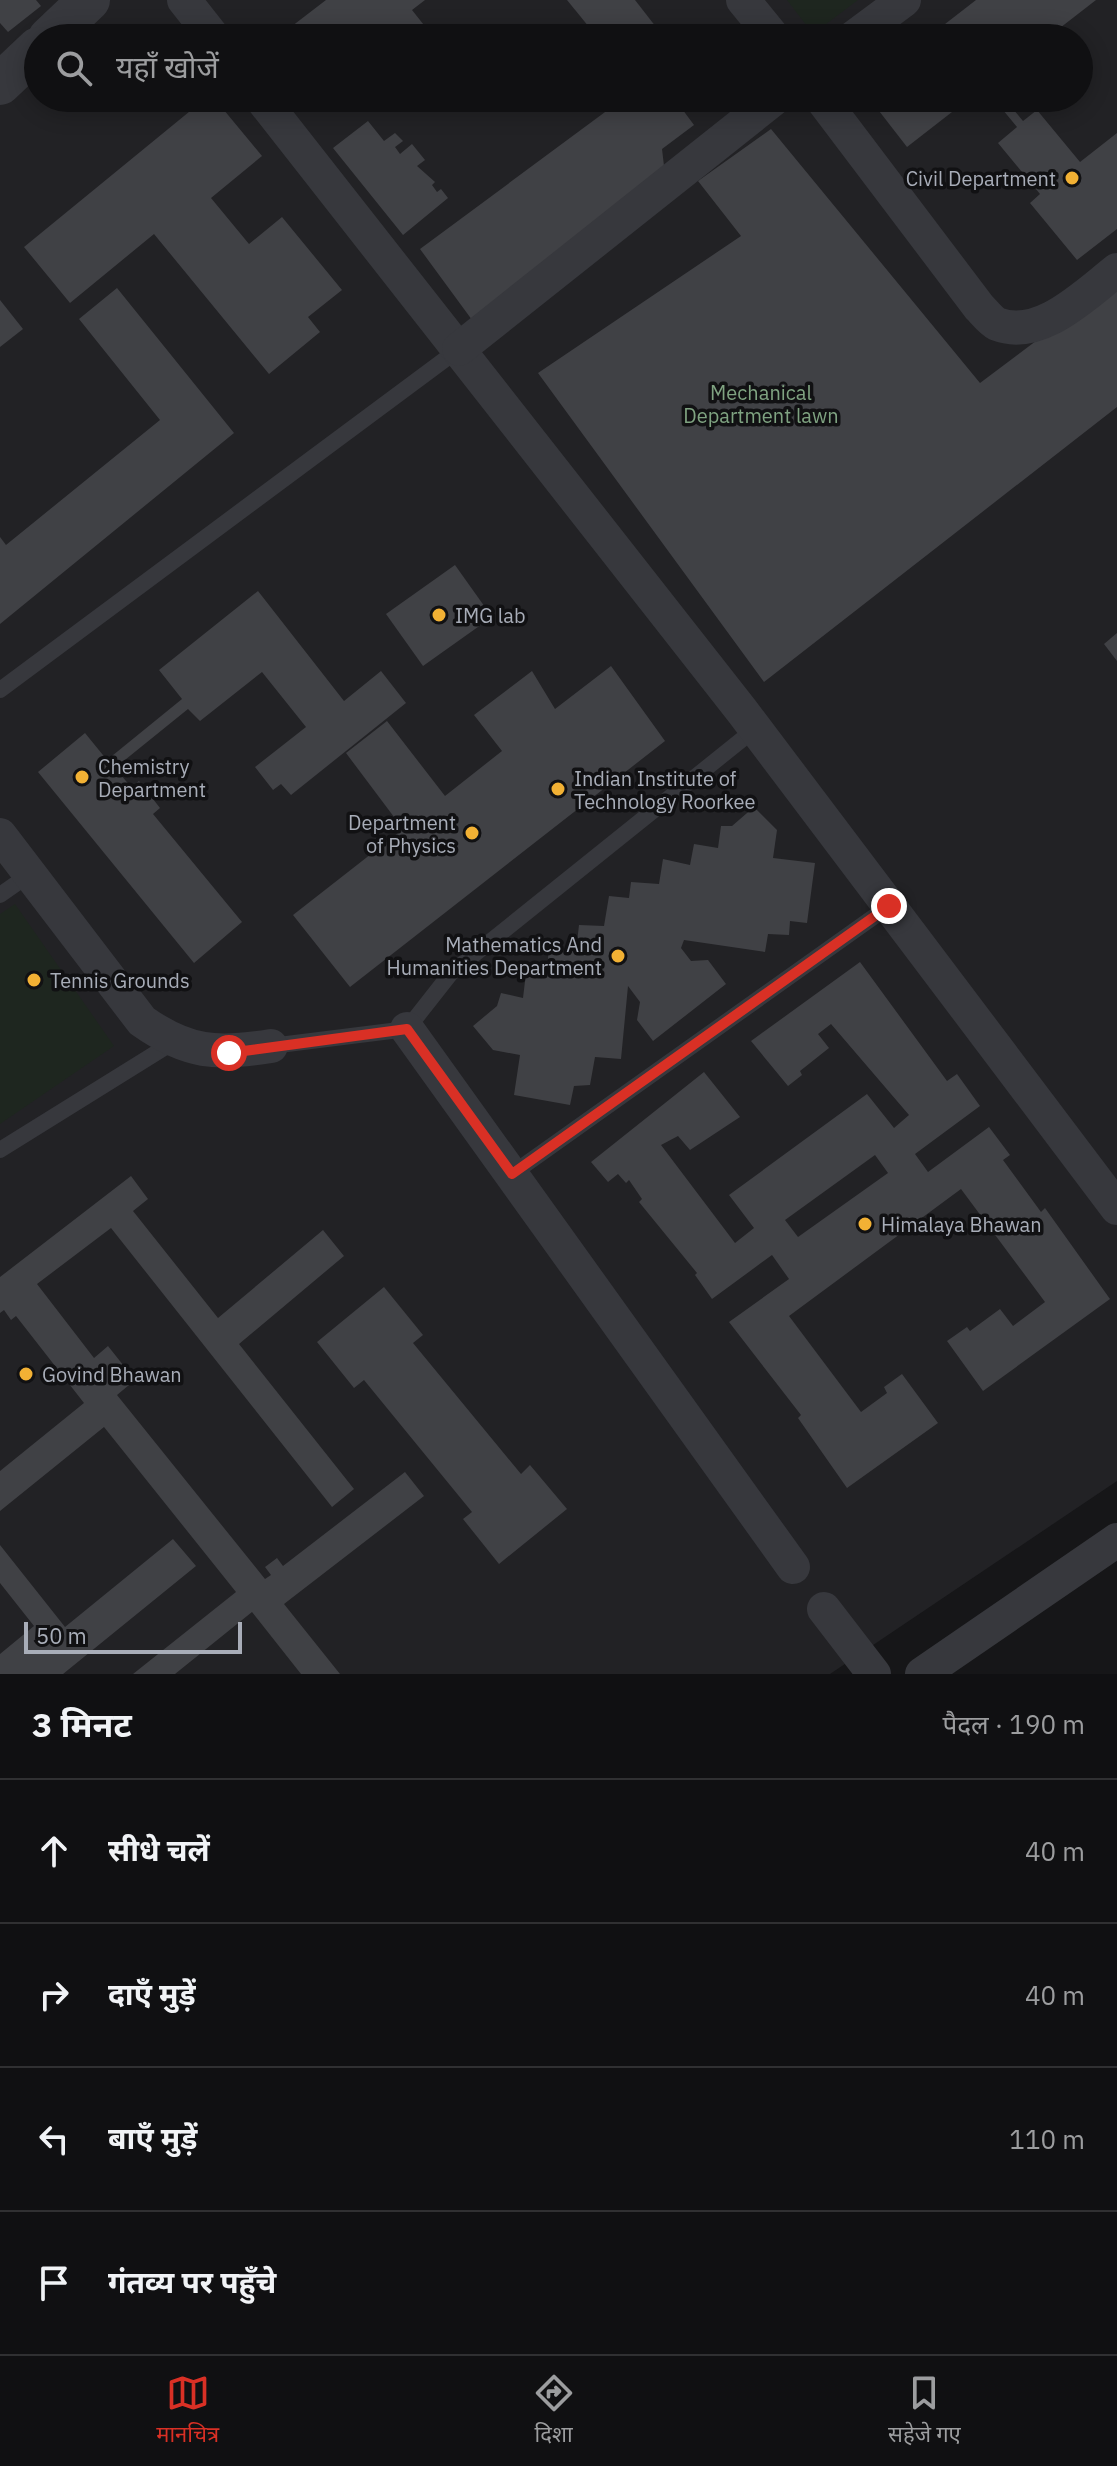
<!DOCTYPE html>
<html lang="hi">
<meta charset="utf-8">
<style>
body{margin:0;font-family:"IBM Plex Sans","Noto Sans Devanagari",sans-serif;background:#1e1e20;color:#f1f3f6}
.scale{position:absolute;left:24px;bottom:20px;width:218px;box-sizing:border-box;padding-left:8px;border:4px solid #a8adb8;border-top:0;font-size:22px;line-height:28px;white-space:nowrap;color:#a8adb8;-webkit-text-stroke:6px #111113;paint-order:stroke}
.stop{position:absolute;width:24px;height:24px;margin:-18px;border:6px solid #d93025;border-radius:50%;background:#fff}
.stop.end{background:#d93025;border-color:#fff;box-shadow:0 2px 8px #0008}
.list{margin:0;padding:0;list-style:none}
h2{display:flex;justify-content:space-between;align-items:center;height:104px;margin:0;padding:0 32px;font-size:34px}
h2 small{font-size:26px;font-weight:400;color:#9c9d9f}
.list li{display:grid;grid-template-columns:52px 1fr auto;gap:24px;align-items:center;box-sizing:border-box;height:144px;padding:0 32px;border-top:2px solid #303032}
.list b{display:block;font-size:30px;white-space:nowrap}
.list em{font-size:26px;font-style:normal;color:#9c9d9f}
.icon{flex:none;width:44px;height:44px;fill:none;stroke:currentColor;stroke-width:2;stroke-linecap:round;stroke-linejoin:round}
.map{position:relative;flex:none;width:1117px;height:1674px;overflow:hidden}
.search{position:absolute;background:#101012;box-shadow:0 4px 20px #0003;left:24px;right:24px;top:24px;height:88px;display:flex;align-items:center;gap:20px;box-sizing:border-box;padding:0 28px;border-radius:44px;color:#9c9d9f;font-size:30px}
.sheet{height:680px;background:#101012}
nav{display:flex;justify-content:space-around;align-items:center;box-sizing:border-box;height:112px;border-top:2px solid #303032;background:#101012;font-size:22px;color:#9c9d9f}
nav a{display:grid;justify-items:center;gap:4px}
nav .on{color:#d93025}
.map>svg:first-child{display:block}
</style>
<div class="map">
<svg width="1117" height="1674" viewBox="0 0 1117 1674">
<rect width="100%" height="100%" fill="#161618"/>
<path fill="#222225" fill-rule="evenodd" d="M 0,0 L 1117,0 L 1117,1481 L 830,1674 L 0,1674 ZM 38,38 L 1079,38 L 1079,98 L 38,98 Z"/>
<g fill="#1e261f">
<path d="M 787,0 L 858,0 L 813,34 Z"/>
<path d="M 15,904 L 114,1046 L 0,1124 L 0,914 Z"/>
</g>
<g fill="#404145" fill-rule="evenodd">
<path d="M 0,0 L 36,0 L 41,6 L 8,32 L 0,23 Z"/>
<path d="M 326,0 L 425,0 L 412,10 L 431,34 L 425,38 L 286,38 L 283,33 Z"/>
<path d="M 567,0 L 635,0 L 656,27 L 643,38 L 598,38 Z"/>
<path d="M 976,0 L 1096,0 L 1047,38 L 927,38 Z"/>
<path d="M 206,98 L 214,98 L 262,156 L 211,198 L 249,244 L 282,217 L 342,290 L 308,317 L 320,332 L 269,374 L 154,234 L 70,303 L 24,247 Z"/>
<path d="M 308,98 L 350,98 L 333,111 L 316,107 Z"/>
<path d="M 624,98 L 674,98 L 694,125 L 662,149 L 666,183 L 475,324 L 420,249 Z"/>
<path d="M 869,98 L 970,98 L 907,147 Z"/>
<path d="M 993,98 L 1004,98 L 1023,121 L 1037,110 L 1080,162 L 1117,133 L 1117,229 L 1077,260 L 1030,203 L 1040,194 L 998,143 L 1017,127 Z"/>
<path d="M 368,121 L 384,141 L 395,133 L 403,141 L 395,147 L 400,154 L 412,144 L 425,160 L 417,166 L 435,182 L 432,185 L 437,192 L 441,189 L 448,198 L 403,235 L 333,148 Z"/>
<path d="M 771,129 L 980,383 L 1117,280 L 1117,407 L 764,682 L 538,373 L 741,236 L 698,181 Z"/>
<path d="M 117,288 L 234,433 L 0,624 L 0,537 L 6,545 L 160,420 L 79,319 Z"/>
<path d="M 0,300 L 23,329 L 0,347 Z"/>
<path d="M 455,565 L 492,617 L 423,666 L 386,614 Z"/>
<path d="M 258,591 L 344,701 L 381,671 L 406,703 L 291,795 L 281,784 L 273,790 L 255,767 L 306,727 L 262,672 L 200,721 L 188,709 L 115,768 L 131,787 L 139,781 L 160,808 L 153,814 L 242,922 L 194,963 L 38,772 L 85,733 L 107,760 L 182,699 L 159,670 Z"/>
<path d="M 1117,633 L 1117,661 L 1104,644 Z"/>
<path d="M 611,666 L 665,741 L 350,987 L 293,915 L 403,829 L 346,753 L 387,721 L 445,796 L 502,751 L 474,715 L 532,671 L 555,709 Z"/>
<path d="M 754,807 L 777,830 L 773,858 L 815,863 L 807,923 L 790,921 L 789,935 L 768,934 L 765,952 L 684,940 L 681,948 L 691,961 L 708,960 L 726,984 L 653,1041 L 637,1020 L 640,1002 L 628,986 L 621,1059 L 595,1057 L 590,1085 L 574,1086 L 570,1105 L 514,1095 L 520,1055 L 493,1050 L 473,1026 L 497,1006 L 501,993 L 523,998 L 526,973 L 546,976 L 549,949 L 576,951 L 579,925 L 604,926 L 609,896 L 629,898 L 631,882 L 659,884 L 663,859 L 690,865 L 694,844 L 718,848 L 721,826 L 732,826 Z"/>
<path d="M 860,962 L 947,1081 L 957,1074 L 980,1106 L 915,1154 L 928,1172 L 989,1127 L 1010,1155 L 1003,1160 L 1041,1212 L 1045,1208 L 1110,1299 L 983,1391 L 947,1341 L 967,1327 L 970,1331 L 1000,1309 L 1013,1326 L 1045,1302 L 961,1189 L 789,1316 L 861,1412 L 887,1393 L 884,1387 L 902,1374 L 938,1423 L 847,1488 L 798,1418 L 801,1415 L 729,1322 L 789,1279 L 772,1255 L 712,1299 L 695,1275 L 697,1273 L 639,1202 L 642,1199 L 629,1180 L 626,1183 L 618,1174 L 608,1182 L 591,1162 L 704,1072 L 740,1117 L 690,1150 L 678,1136 L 661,1145 L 735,1243 L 754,1228 L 729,1195 L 867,1094 L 894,1128 L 909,1115 L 831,1024 L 818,1034 L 829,1048 L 800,1071 L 802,1075 L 788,1086 L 751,1041 ZM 875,1155 L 888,1173 L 798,1237 L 785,1220 Z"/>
<path d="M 131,1176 L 148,1199 L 133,1211 L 218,1318 L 323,1230 L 344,1256 L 239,1344 L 354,1489 L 332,1507 L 111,1228 L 37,1284 L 94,1358 L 108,1346 L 135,1380 L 117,1395 L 265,1579 L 271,1575 L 265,1567 L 277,1558 L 283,1566 L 405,1472 L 424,1496 L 284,1604 L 340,1674 L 301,1674 L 252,1612 L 175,1674 L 133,1674 L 236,1592 L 104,1427 L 0,1511 L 0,1471 L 84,1403 L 16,1316 L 11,1320 L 4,1310 L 0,1313 L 0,1277 Z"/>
<path d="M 384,1287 L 423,1335 L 413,1343 L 521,1474 L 530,1465 L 567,1509 L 499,1564 L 463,1519 L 472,1512 L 364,1380 L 354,1388 L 317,1342 Z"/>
<path d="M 173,1539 L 196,1566 L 63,1674 L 0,1674 L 0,1654 L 34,1626 L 0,1583 L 0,1545 L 65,1627 Z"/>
</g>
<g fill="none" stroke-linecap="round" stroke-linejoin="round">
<g stroke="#37383d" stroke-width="16">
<path d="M 0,690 L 459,349"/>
<path d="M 0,895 L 30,874"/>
<path d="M 271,1046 L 407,1029 L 451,973 L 755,729"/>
<path d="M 0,1150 L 172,1043"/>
<path d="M 512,1174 L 889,906"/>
</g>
<g stroke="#37383d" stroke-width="34">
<path d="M 184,0 L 214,38"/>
<path d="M 743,0 L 774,38"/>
<path d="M 853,38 L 904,0"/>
<path d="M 261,98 L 742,711 L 1117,1208"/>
<path d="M 821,98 L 979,307 C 984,312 991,321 997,324 C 1040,341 1086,294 1117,270"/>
<path d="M 459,349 L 775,98"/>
<path d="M 0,835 L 142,1021 C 187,1053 217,1055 271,1046"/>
<path d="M 407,1029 L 793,1567"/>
<path d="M 824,1609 L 874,1674"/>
<path d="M 922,1674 L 1117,1540"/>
</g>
<g stroke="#37383d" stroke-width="42">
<path d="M 49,38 L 89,0"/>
<path d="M 0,84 L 38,48"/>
</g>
</g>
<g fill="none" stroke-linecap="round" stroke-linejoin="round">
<path stroke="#d93025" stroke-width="10" d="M 229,1053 L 407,1029 L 512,1174 L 889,906"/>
</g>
<g fill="#f2b134" stroke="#111113" stroke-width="3">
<circle cx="1072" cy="178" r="8"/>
<circle cx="439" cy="615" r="8"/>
<circle cx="82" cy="777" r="8"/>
<circle cx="558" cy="789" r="8"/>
<circle cx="472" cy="833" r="8"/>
<circle cx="618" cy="956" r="8"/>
<circle cx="34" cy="980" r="8"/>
<circle cx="865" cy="1224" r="8"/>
<circle cx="26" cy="1374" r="8"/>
</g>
<g text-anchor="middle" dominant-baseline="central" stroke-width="7" stroke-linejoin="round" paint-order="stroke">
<g font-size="20" fill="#a8adb8" stroke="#111113" text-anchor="start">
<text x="1056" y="178" text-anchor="end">Civil Department</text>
<text x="455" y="615">IMG lab</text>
<text x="98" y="766">Chemistry<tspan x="98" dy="23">Department</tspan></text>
<text x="574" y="778">Indian Institute of<tspan x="574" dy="23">Technology Roorkee</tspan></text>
<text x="456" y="822" text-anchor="end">Department<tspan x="456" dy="23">of Physics</tspan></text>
<text x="602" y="944" text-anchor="end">Mathematics And<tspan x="602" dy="23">Humanities Department</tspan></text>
<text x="50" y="980">Tennis Grounds</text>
<text x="881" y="1224">Himalaya Bhawan</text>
<text x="42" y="1374">Govind Bhawan</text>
</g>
<g font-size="20" fill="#7fa381" stroke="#111113">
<text x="761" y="392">Mechanical<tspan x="761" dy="23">Department lawn</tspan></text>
</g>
</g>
</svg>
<div class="scale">50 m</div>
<div class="stop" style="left:229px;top:1053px"></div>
<div class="stop end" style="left:889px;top:906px"></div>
<div class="search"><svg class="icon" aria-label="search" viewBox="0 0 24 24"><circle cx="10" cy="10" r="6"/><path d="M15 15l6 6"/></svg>यहाँ खोजें</div>
</div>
<section class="sheet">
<h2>3 मिनट<small>पैदल · 190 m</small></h2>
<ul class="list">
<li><svg class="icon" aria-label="ahead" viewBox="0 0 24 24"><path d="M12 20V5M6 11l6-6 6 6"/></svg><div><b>सीधे चलें</b></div><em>40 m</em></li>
<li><svg class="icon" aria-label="right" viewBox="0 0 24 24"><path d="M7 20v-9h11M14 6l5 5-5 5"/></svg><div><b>दाएँ मुड़ें</b></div><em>40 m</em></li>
<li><svg class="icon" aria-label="left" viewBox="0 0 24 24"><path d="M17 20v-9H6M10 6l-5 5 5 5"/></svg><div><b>बाएँ मुड़ें</b></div><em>110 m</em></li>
<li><svg class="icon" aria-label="arrive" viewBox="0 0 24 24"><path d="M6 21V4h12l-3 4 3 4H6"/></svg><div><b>गंतव्य पर पहुँचे</b></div></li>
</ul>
</section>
<nav>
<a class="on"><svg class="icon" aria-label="map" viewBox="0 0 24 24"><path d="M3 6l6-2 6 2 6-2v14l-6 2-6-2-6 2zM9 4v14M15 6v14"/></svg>मानचित्र</a>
<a><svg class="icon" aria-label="directions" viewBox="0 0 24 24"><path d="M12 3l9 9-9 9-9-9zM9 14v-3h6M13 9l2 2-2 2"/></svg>दिशा</a>
<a><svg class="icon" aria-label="saved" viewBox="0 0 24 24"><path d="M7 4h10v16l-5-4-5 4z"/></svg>सहेजे गए</a>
</nav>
